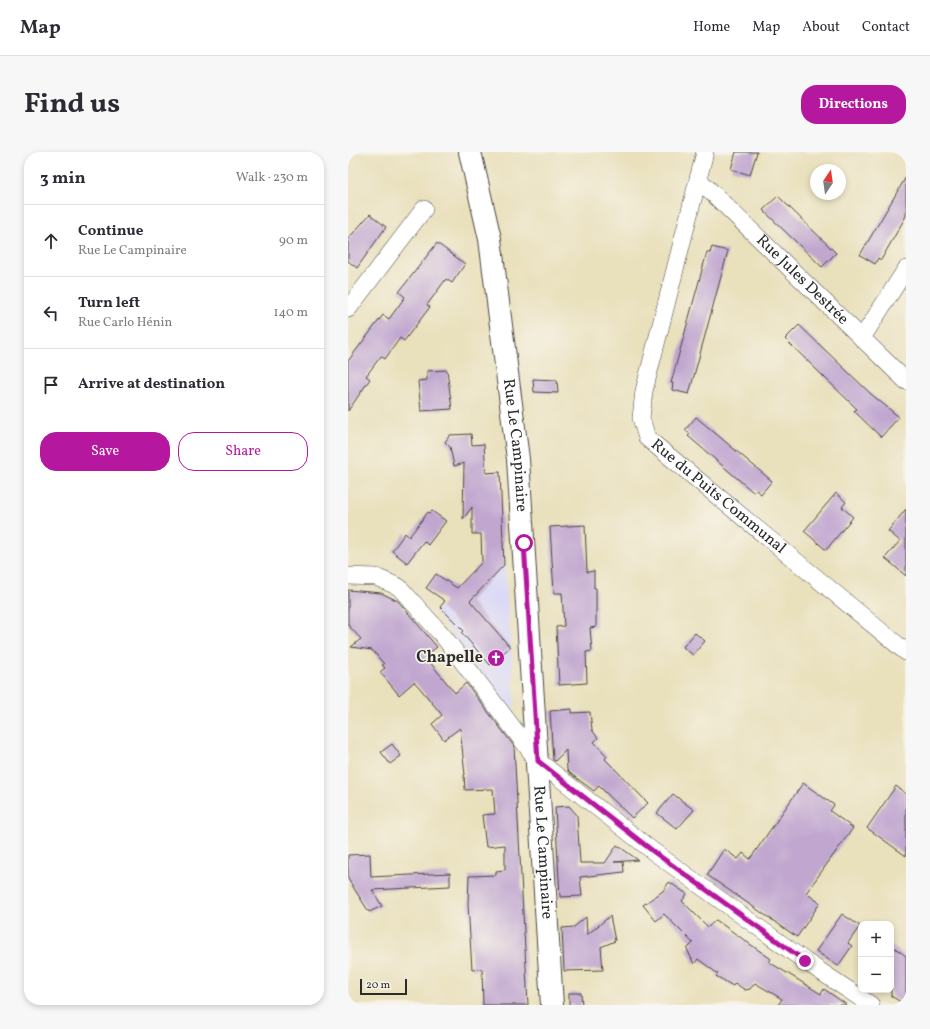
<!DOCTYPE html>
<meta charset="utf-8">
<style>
body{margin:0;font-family:Vollkorn,serif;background:#f7f7f7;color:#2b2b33}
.controls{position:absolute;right:12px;bottom:12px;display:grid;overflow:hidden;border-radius:8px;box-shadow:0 2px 6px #0003}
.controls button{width:36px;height:36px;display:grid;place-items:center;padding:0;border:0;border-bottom:1px solid #e1e1e2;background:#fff;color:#2b2b33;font:20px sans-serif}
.compass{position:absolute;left:462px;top:12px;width:36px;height:36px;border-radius:50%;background:#fff;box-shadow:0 2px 6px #0003;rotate:13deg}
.scale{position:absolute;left:12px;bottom:10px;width:47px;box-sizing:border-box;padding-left:4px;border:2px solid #2b2b2b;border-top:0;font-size:11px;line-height:14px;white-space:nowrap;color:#2b2b2b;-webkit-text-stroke:3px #f7f3e8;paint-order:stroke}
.stop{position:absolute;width:12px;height:12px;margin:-9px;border:3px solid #b5179e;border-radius:50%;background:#fff}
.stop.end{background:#b5179e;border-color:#fff;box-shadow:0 1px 4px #0008}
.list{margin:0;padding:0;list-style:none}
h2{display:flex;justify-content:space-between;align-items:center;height:52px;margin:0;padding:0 16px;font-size:17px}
h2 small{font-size:13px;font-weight:400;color:#7c7c81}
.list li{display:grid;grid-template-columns:26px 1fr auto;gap:12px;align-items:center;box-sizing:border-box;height:72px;padding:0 16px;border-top:1px solid #e1e1e2}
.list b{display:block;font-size:15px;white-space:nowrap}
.list p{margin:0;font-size:13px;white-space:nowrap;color:#7c7c81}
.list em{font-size:13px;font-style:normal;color:#7c7c81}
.actions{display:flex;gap:8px;padding:12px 16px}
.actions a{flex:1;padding:9px 0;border:1px solid #b5179e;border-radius:16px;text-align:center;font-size:14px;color:#b5179e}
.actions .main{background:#b5179e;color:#fff}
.icon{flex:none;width:22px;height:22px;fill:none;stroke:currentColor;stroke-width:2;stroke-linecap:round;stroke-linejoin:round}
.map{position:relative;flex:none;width:558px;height:853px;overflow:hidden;border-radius:16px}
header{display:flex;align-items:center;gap:24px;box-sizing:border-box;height:56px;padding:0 20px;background:#fff;border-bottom:1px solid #e1e1e2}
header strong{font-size:19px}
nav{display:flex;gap:22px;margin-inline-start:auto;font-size:14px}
.intro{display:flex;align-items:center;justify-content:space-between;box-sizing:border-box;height:96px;padding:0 24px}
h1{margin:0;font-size:28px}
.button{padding:10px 18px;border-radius:16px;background:#b5179e;color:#fff;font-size:14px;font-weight:700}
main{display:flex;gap:24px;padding:0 24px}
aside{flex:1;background:#fff;border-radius:16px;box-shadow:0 2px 6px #0003}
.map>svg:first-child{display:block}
</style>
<header>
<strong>Map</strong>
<nav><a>Home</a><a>Map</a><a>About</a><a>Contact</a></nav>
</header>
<div class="intro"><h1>Find us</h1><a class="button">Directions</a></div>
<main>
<aside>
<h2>3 min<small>Walk · 230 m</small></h2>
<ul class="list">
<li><svg class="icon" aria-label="ahead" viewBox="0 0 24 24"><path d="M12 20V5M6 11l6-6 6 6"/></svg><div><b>Continue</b><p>Rue Le Campinaire</p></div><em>90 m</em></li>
<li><svg class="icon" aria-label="left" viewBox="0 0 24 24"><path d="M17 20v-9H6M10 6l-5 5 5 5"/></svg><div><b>Turn left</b><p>Rue Carlo Hénin</p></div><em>140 m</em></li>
<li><svg class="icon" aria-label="arrive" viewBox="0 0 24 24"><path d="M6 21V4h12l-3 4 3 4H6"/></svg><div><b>Arrive at destination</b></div></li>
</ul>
<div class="actions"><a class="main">Save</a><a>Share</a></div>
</aside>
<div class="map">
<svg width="558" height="853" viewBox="0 0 558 853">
<rect width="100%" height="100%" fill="#f7f3e8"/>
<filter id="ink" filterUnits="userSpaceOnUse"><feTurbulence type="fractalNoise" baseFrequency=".025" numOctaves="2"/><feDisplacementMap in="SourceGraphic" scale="8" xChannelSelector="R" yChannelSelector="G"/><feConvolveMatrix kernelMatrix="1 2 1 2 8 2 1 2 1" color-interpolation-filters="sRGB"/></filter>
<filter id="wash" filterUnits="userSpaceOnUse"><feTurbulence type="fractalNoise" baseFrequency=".012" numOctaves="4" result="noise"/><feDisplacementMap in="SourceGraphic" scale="16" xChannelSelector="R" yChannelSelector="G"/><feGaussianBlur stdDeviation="0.9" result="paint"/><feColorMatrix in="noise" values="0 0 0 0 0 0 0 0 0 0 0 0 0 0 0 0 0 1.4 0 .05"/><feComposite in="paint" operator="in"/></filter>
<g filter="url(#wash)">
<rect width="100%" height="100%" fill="#e9e0bc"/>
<path fill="#d9d7f8" d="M 156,398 L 167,554 L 160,556 L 87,460 L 141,405 Z"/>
<g id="blocks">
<g fill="#c1a7d0">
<path d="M 388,0 L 409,0 L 402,23 L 383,17 Z"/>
<path d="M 558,25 L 558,64 L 533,108 L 530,106 L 527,112 L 512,103 Z"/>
<path d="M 430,44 L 488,101 L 474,115 L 415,58 Z"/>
<path d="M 22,62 L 38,75 L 9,116 L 0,109 L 0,87 Z"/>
<path d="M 89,91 L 117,112 L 104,131 L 98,127 L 79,153 L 82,155 L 56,189 L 52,186 L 37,207 L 33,204 L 18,224 L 22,227 L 0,259 L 0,209 L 35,163 L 41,167 L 57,145 L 51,140 Z"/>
<path d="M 364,95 L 380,99 L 341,242 L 324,238 L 325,231 L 323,231 L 359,100 L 362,101 Z"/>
<path d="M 451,173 L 523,242 L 551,265 L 533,285 L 506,259 L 509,257 L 437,187 Z"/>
<path d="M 99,218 L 104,257 L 73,259 L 70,229 L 79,228 L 79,219 Z"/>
<path d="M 185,227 L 209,228 L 210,241 L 186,240 Z"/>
<path d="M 348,265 L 424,329 L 413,342 L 408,338 L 405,340 L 340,284 L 342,282 L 337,278 Z"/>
<path d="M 123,282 L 124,293 L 136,292 L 138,321 L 152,320 L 156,413 L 122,449 L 162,495 L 142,513 L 114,481 L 116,479 L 92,455 L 97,449 L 78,436 L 88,422 L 109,436 L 134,410 L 133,382 L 124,382 L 124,355 L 115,367 L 116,311 L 106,314 L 102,295 L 97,290 L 102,283 Z"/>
<path d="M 488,341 L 498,350 L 494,355 L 505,365 L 478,398 L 456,379 Z"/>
<path d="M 558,357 L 558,424 L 537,406 L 552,389 L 540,379 Z"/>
<path d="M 84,359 L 98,369 L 80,393 L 76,389 L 59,411 L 44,399 L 57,381 L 61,385 L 80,360 L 82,361 Z"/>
<path d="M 237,373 L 239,420 L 246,419 L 246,436 L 248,436 L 248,475 L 242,476 L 244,499 L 238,500 L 239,531 L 211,533 L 208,475 L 216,474 L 214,441 L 206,441 L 202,375 Z"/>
<path d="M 0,438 L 33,441 L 50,449 L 89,495 L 77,504 L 89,519 L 107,541 L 118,531 L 166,594 L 180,853 L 135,853 L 134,817 L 124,818 L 120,752 L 121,724 L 148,723 L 148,719 L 157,718 L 157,693 L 138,695 L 134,663 L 147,662 L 145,637 L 117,638 L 116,623 L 117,623 L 112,576 L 96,588 L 84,572 L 94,563 L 71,535 L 66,530 L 51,543 L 32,520 L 37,516 L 34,513 L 36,512 L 24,498 L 3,495 L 13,487 L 0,473 Z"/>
<path d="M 347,481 L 357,489 L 345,503 L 335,495 Z"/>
<path d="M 224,557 L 224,561 L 242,560 L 244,578 L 250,586 L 246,590 L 259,604 L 257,607 L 300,651 L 284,666 L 251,634 L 246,639 L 223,622 L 219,618 L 218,598 L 207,609 L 205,608 L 202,559 Z"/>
<path d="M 44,592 L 53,604 L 42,612 L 33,600 Z"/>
<path d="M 455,631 L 486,653 L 482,659 L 505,676 L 458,741 L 472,751 L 449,785 L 359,723 L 376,697 L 390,707 L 395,701 L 402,707 Z"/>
<path d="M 548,634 L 558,642 L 558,704 L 519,676 Z"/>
<path d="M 325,642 L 346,658 L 329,677 L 309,661 Z"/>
<path d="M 221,654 L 229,663 L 232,711 L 257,711 L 269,693 L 290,708 L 266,710 L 275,710 L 276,720 L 232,725 L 234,744 L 212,745 L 207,655 Z"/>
<path d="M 22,702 L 23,725 L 102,721 L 102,734 L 24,738 L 34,754 L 21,760 L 0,727 L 0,703 Z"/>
<path d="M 321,730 L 339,742 L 334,749 L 360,775 L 368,768 L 423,807 L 421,810 L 473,842 L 476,837 L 499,853 L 430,853 L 434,847 L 407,831 L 402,837 L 397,838 L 387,831 L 385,834 L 368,824 L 370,822 L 350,807 L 346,812 L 339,797 L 345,791 L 316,762 L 308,769 L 295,753 L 315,739 Z"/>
<path d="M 494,762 L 512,774 L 500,791 L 504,794 L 490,814 L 468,799 Z"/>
<path d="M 262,764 L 267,789 L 253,795 L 255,818 L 216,819 L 214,776 L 226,775 L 238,765 L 239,783 Z"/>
<path d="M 543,793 L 558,804 L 558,853 L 543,844 Z"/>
<path d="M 221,841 L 233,841 L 234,853 L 221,853 Z"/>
</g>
</g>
</g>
<g filter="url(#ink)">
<use href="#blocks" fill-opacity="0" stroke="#484641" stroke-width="1"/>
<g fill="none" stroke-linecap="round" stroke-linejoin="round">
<g stroke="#484641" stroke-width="18">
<g id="minor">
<path id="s1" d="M 357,0 L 296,239 L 293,266 L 299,286 L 558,500"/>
<path id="s2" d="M 350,27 L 558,229"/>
<path d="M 0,157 L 76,57"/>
<path d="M 514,186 L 558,117"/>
<path d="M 0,424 L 28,425 L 51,435 L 96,485 L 190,609 L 306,700 L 457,809 L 523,853"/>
</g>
</g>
<g stroke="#484641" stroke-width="24">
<g id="secondary">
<path id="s3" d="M 122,0 L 142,87 L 170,307 L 204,853"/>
</g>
</g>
<use href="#minor" stroke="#fff" stroke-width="17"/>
<use href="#secondary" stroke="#fff" stroke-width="22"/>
</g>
</g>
<g fill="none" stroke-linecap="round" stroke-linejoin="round" filter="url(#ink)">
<path stroke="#b5179e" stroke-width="5" d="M 176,391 L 190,609 L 306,700 L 457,809"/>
</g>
<defs>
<g id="church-disc" transform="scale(0.9)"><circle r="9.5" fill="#b5179e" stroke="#f7f3e8"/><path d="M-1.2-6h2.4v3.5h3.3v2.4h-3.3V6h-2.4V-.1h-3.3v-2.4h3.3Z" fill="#fff"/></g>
</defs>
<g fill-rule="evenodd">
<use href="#church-disc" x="148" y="506"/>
</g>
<g text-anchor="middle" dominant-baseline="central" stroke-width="3.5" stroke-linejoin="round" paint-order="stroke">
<g font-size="16" fill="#2b2b2b" stroke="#f7f3e8">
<text stroke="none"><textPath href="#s2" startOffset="145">Rue Jules Destrée</textPath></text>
<text stroke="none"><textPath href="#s3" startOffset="297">Rue Le Campinaire</textPath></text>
<text stroke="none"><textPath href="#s1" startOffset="387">Rue du Puits Communal</textPath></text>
<text stroke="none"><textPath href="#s3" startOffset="705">Rue Le Campinaire</textPath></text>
</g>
<g font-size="16" font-weight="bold" fill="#2b2b2b" stroke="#f7f3e8" text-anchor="end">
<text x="135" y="506">Chapelle</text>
</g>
</g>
</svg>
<div class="controls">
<button>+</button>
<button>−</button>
</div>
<svg class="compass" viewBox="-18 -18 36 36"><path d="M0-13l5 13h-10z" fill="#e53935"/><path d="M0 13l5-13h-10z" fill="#7c7c81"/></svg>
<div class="scale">20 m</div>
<div class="stop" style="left:176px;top:391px"></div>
<div class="stop end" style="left:457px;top:809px"></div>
</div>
</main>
